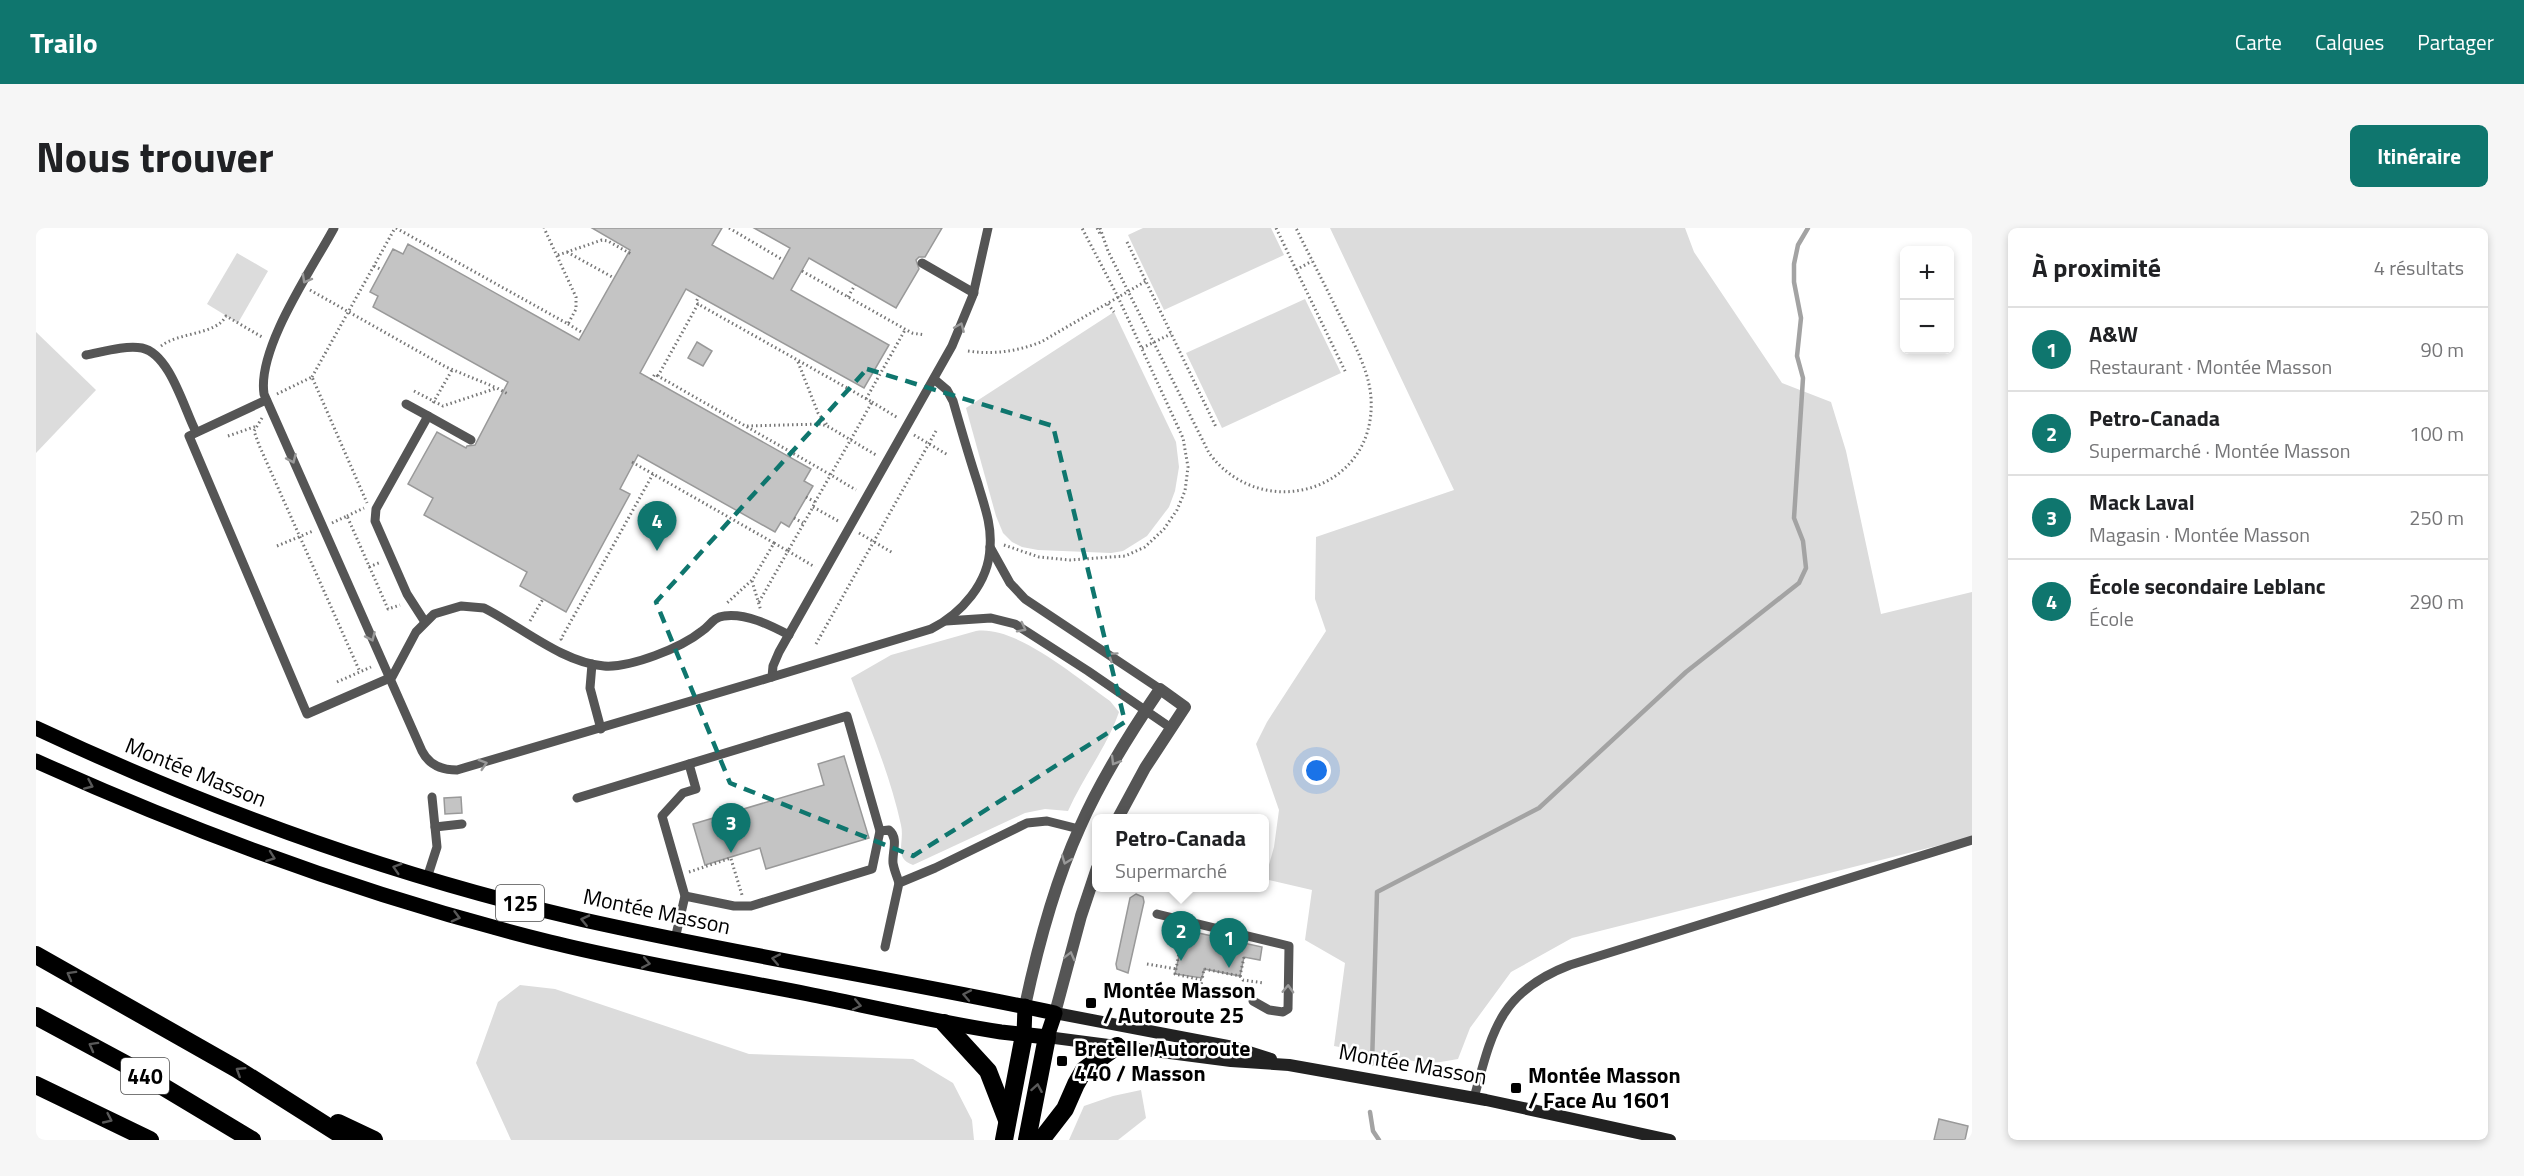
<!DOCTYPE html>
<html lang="fr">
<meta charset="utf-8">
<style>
body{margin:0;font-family:"Titillium Web",sans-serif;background:#f6f6f6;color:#202124}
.controls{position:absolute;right:18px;top:18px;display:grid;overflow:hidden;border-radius:9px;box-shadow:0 3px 9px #0003}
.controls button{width:54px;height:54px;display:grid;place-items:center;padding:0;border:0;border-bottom:2px solid #e0e0e0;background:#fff;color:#202124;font:30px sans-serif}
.you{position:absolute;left:1281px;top:543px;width:21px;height:21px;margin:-15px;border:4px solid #fff;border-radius:50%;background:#1a73e8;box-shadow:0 0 0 9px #1a73e833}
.badge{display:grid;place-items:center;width:39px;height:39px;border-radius:50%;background:#0f766e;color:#fff;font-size:20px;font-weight:700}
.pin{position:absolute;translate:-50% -50px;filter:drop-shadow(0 2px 3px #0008)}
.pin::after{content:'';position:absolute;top:32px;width:21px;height:18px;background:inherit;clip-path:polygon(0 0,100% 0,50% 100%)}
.popup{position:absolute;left:1056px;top:586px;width:177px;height:78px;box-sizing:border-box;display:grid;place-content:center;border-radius:9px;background:#fff;filter:drop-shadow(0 2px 4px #0005);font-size:20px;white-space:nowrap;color:#757577}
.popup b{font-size:22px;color:#202124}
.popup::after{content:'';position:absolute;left:50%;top:100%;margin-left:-12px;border:12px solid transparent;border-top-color:#fff}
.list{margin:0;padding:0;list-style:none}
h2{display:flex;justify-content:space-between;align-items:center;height:78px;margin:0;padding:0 24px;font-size:26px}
h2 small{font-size:20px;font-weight:400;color:#757577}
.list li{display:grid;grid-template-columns:39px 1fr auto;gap:18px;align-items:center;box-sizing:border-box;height:84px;padding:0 24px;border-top:2px solid #e0e0e0}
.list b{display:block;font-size:22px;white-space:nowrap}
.list p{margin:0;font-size:20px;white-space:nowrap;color:#757577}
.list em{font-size:20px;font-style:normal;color:#757577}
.map{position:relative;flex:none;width:1936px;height:912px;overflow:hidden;border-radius:9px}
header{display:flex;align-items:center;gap:36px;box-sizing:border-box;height:84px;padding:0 30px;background:#0f766e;color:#fff}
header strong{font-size:28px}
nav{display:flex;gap:33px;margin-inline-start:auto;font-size:21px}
.intro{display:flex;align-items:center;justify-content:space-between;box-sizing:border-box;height:144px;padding:0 36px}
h1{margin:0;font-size:42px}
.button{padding:15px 27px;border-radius:9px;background:#0f766e;color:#fff;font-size:21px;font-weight:700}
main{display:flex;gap:36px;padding:0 36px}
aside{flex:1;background:#fff;border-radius:9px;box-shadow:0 3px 9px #0003}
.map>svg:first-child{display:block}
</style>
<header>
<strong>Trailo</strong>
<nav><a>Carte</a><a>Calques</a><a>Partager</a></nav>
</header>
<div class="intro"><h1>Nous trouver</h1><a class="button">Itinéraire</a></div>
<main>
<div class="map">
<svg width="1936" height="912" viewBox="0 0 1936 912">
<rect width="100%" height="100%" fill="#fff"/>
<g fill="#dcdcdc">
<path d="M 1107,0 L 1235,0 L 1248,27 L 1128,82 L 1092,7 Z"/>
<path d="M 1294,0 L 1649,0 L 1658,24 L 1746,155 L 1795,174 L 1810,223 L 1845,386 L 1936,364 L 1936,609 L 1536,710 L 1475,744 L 1434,800 L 1422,831 L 1393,836 L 1298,818 L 1309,735 L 1269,712 L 1276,662 L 1229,651 L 1238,619 L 1243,582 L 1220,516 L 1231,494 L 1290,403 L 1279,371 L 1280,309 L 1418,262 Z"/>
<path d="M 201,25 L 232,43 L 202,95 L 171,76 Z"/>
<path d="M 1269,71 L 1305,145 L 1186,200 L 1150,125 Z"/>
<path d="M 1078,84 L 1140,214 L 1143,239 L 1139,263 L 1133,279 L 1111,308 L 1087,323 L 1075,325 L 1002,322 L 986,319 L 976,314 L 967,305 L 960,288 L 930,180 Z"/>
<path d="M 0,104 L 60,162 L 0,225 Z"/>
<path d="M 940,403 C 980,397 1041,450 1074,473 L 1083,484 C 1071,519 1047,549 1032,583 L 1009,581 L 989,585 L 877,637 C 857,630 869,614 865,597 C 854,546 833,498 815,450 L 855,427 Z"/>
<path d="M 484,757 L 519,761 L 713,826 L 877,831 L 917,855 L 936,892 L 938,912 L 475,912 L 440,835 L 462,774 Z"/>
<path d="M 1105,862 L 1110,890 L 1082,912 L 1033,912 L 1048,878 L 1077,868 Z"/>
</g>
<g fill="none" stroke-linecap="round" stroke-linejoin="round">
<g stroke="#a3a3a3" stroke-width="4.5">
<path d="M 1336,836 L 1341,664 L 1503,580 L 1650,444 L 1749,366 L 1763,355 L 1770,340 L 1767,313 L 1758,290 L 1767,150 L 1761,128 L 1765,90 L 1758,54 L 1758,36 L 1762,17 L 1772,0"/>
<path d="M 1334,884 L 1337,903 L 1343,912"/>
</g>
</g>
<g fill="#c4c4c4" stroke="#999" stroke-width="1.5">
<path d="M 556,0 L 686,0 L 676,17 L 737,51 L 754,20 L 718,0 L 906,0 L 889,29 L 883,29 L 880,32 L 883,41 L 860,80 L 773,30 L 755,62 L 853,117 L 828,160 L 650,61 L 604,145 L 775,241 L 768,253 L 777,258 L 753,299 L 745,294 L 739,304 L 602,227 L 584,261 L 594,266 L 530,384 L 484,358 L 491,344 L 388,287 L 397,270 L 372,256 L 401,204 L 430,220 L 431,218 L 439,217 L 472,154 L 337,79 L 342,68 L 334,64 L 357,21 L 367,26 L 372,16 L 543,112 L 594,22 Z"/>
<path d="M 661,114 L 676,123 L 667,138 L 652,130 Z"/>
<path d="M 808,528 L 833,610 L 730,641 L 724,620 L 669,637 L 657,596 L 788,557 L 782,536 Z"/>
<path d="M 425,569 L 426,585 L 409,586 L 408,570 Z"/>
<path d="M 1100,666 L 1107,669 L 1108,674 L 1092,745 L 1081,741 L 1080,736 L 1094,670 Z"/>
<path d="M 1149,702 L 1226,719 L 1224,732 L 1208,729 L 1204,748 L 1168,741 L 1166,750 L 1139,746 Z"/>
<path d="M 1903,891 L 1932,898 L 1929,912 L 1898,912 Z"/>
</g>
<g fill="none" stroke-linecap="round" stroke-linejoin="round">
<g stroke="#777" stroke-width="3" stroke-dasharray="1.5 3" stroke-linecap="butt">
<path d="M 360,0 L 532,96 L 540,81 L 540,69 L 508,0"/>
<path d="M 693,0 L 747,32"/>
<path d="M 1061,0 L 1065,8"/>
<path d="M 1064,0 L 1072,23 L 1173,225 C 1226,297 1341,263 1335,170 C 1333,141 1316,112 1303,86 C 1289,57 1274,29 1260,0"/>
<path d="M 1240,0 L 1310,145"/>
<path d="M 1091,14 L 1180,199"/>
<path d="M 531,24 L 578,50"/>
<path d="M 522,27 L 566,12 L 572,13 L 595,26"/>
<path d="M 338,38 L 346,42"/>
<path d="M 1260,42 L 1276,33"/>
<path d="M 766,43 L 876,105 L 889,107"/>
<path d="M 274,62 L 410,139 L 461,160"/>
<path d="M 812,69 L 819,57"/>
<path d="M 662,76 L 660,74 L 663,68"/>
<path d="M 1072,76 L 1078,84"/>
<path d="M 532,96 L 547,105"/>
<path d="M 125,118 C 143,104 180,107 190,88 L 226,109"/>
<path d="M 1106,120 L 1135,106"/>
<path d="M 932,123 C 958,127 982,123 1005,114 L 1110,53"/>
<path d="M 762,134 L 782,185 L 792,198"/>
<path d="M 276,149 L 359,0"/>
<path d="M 615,152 L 619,146 L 622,148"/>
<path d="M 378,163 L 407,178 L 461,160 L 472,166"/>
<path d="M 241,166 L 276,149 L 331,275"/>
<path d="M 830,171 L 869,102"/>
<path d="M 836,174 L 862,190"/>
<path d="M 397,175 L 416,142"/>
<path d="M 226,190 L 218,203 L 223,217 L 324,444"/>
<path d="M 711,198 L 785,196 L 793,199 L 840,227"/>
<path d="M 878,207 L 912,227"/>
<path d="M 192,208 L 221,198"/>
<path d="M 596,234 L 738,315 L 717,351 L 691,375"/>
<path d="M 770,269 L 779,274"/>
<path d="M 777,279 L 804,294"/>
<path d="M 311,288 L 328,280"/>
<path d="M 758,290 L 767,295"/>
<path d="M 296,295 L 311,288 L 352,381 L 364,377"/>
<path d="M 823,305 L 857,325"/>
<path d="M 738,315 L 752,323 L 777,279 L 779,274 C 798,241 817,208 836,174 L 662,76 L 622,148 L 795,247 L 820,262"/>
<path d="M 968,317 L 1003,329 L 1034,332 L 1089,328 L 1109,319 L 1128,301 L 1141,282 L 1149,263 L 1152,239 L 1147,210 L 1082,69 L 1046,0"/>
<path d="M 241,318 L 277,303"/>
<path d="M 333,339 L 345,334"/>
<path d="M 716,353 L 725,383"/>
<path d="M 723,374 L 752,323 L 779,339"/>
<path d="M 494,393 L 507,371"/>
<path d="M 526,412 L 525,411 L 617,246"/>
<path d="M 780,416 L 900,203"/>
<path d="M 301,454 L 335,439"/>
<path d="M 695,631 L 706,667"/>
<path d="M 653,644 L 695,630"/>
<path d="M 1147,705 L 1139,746 L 1166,752 L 1168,741 L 1204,748 L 1208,729"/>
<path d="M 1111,736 L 1140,741"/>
<path d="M 1204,748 L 1207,752 L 1228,755"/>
<path d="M 1163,769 L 1166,752"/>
</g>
<g stroke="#555" stroke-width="9">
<path d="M 298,0 C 276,41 221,120 228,166 L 386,523 C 393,537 405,542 421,542 L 736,449 L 737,438 L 743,424 L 916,118 L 937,67 L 952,0"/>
<path d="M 886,35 L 938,65"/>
<path d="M 50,127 C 66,124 89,117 106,120 C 134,126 148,181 160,204"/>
<path d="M 230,172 L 153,208 L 271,486 L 356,449 L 380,404 L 398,386 L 425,378 L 448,380 C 484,398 527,435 568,438 C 594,440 645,420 666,403 C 674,398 677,389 688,388 C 710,385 734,397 753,407"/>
<path d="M 370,176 L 392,188"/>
<path d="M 954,319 L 974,355 L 989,371 L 1124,461"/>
<path d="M 910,393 L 955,390 L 979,396 L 1052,443 L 1135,500"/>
<path d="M 389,394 L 371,366 L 339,293 L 340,281 L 392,188 L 435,212"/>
<path d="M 556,436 L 554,460 L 565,501"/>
<path d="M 736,449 L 895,401 C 925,386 953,355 954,319 C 956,297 948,277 942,256 C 933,229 925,201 917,173 L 911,162 L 898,151"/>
<path d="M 541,570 L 811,488 L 844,603 L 836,641 L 715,678 L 698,678 L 649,668"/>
<path d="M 399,599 L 426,596"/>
<path d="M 844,603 L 853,602 C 863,610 856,624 857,635 C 858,642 861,648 863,655"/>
<path d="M 391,650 L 401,619 L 396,569"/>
<path d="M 1121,686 L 1253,718 L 1252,781 L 1247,784 L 1233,782 L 1217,773"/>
<path d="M 639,711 L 649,668 L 626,588 L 647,565 L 660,561 L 653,536"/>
<path d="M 849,719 L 863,655 L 899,640 L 991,595 L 1011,593 L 1043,601"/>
<path d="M 1438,870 C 1456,804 1463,764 1534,737 L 1936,612"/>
</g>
<g stroke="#555" stroke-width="12">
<path d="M 989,778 C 1002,717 1018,656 1044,599 C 1065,551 1094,505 1124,461 L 1149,479 L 1109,540 L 1082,590"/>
<path d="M 1019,785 L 1045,688 L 1061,640"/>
</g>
<g stroke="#222" stroke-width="12">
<path d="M 1019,785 L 1197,819 L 1235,831"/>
<path d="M 1011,809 L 1195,833 L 1253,837 L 1450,872 L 1634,912"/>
</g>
<g stroke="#000" stroke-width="15">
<path d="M 0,500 C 175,582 360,649 548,692 C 704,727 863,752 1019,785 L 1011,809 L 965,804 C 900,794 836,779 772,766 C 686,749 599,735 514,714 C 337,670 166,608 0,533"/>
<path d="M 988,807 L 989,778"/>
</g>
<g stroke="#000" stroke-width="18">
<path d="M 0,727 L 201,841 L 313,912"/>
<path d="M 0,788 L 91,837 L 216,912"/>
<path d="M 908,795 L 952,843 L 971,892"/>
<path d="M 0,857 L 114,912"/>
<path d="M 302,895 L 338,912"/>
<path d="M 968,912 L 988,807"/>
<path d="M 991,912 L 1011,809"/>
<path d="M 1005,912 L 1029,881 L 1040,856 L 1048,842 L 1081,818"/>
</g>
</g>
<defs><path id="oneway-chevron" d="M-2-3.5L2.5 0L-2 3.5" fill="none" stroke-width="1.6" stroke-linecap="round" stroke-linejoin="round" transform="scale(1.5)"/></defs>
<g stroke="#999">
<use href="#oneway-chevron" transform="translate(270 51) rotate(119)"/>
<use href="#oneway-chevron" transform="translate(924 99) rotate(-67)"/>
<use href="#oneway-chevron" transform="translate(256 231) rotate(66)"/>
<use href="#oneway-chevron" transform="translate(986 400) rotate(27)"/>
<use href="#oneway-chevron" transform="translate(335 409) rotate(66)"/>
<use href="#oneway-chevron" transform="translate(1076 428) rotate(-145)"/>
<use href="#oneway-chevron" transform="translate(1079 533) rotate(121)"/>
<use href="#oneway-chevron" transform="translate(447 536) rotate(-17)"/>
<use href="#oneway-chevron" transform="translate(1030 632) rotate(111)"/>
<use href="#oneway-chevron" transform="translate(1034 728) rotate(-76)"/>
<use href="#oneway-chevron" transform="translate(1252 761) rotate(-88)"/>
</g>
<g stroke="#595959">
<use href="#oneway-chevron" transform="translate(53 557) rotate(24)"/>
<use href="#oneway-chevron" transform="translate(235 629) rotate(20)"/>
<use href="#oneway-chevron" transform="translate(361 640) rotate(-163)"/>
<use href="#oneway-chevron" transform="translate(420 689) rotate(15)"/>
<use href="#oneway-chevron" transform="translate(549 692) rotate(-167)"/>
<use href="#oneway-chevron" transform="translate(740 731) rotate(-169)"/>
<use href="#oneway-chevron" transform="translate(610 735) rotate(11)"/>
<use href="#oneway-chevron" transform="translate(35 747) rotate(-151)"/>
<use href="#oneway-chevron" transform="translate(931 767) rotate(-169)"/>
<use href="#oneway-chevron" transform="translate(821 777) rotate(12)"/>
<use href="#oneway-chevron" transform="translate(57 818) rotate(-151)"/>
<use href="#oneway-chevron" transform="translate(204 843) rotate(-148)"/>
<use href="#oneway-chevron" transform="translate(1001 860) rotate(-80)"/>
<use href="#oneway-chevron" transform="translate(72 891) rotate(25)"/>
</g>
<path fill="none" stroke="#0f766e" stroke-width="4.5" stroke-dasharray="12 8" stroke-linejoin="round" d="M 831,141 L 1017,198 L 1089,494 L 877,628 L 694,555 L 620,374 Z"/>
<g fill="#000" stroke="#fff" stroke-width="2">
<rect x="1049" y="769" width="12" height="12" rx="3"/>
<rect x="1020" y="827" width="12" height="12" rx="3"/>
<rect x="1474" y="854" width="12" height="12" rx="3"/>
</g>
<g text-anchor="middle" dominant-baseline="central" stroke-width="5" stroke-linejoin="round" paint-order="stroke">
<g fill="#fff" stroke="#4c4c4c" stroke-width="1.5">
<rect x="460" y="657" width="48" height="36" rx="4.5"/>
<rect x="85" y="830" width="48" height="36" rx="4.5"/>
</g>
<g font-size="21" font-weight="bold" fill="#000">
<text x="484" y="675">125</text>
<text x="109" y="848">440</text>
</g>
<g font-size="22" fill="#000" stroke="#fff">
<text transform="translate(160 544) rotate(22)">Montée Masson</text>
<text transform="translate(621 683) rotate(12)">Montée Masson</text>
<text transform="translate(1377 836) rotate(10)">Montée Masson</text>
</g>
<g font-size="22" font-weight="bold" fill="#000" stroke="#fff" text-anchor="start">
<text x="1067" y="762">Montée Masson<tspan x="1067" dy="25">/ Autoroute 25</tspan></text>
<text x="1038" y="820">Bretelle Autoroute<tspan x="1038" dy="25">440 / Masson</tspan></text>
<text x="1492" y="847">Montée Masson<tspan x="1492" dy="25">/ Face Au 1601</tspan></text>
</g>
</g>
</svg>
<div class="controls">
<button>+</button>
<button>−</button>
</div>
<div class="you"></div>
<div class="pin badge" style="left:1193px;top:740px">1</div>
<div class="pin badge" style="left:1145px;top:733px">2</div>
<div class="popup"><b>Petro-Canada</b>Supermarché</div>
<div class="pin badge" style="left:695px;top:625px">3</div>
<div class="pin badge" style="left:621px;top:323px">4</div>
</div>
<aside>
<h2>À proximité<small>4 résultats</small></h2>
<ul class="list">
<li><span class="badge">1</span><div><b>A&amp;W</b><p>Restaurant · Montée Masson</p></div><em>90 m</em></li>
<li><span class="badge">2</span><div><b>Petro-Canada</b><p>Supermarché · Montée Masson</p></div><em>100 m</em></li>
<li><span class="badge">3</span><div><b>Mack Laval</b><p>Magasin · Montée Masson</p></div><em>250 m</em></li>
<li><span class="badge">4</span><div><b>École secondaire Leblanc</b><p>École</p></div><em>290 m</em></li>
</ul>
</aside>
</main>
